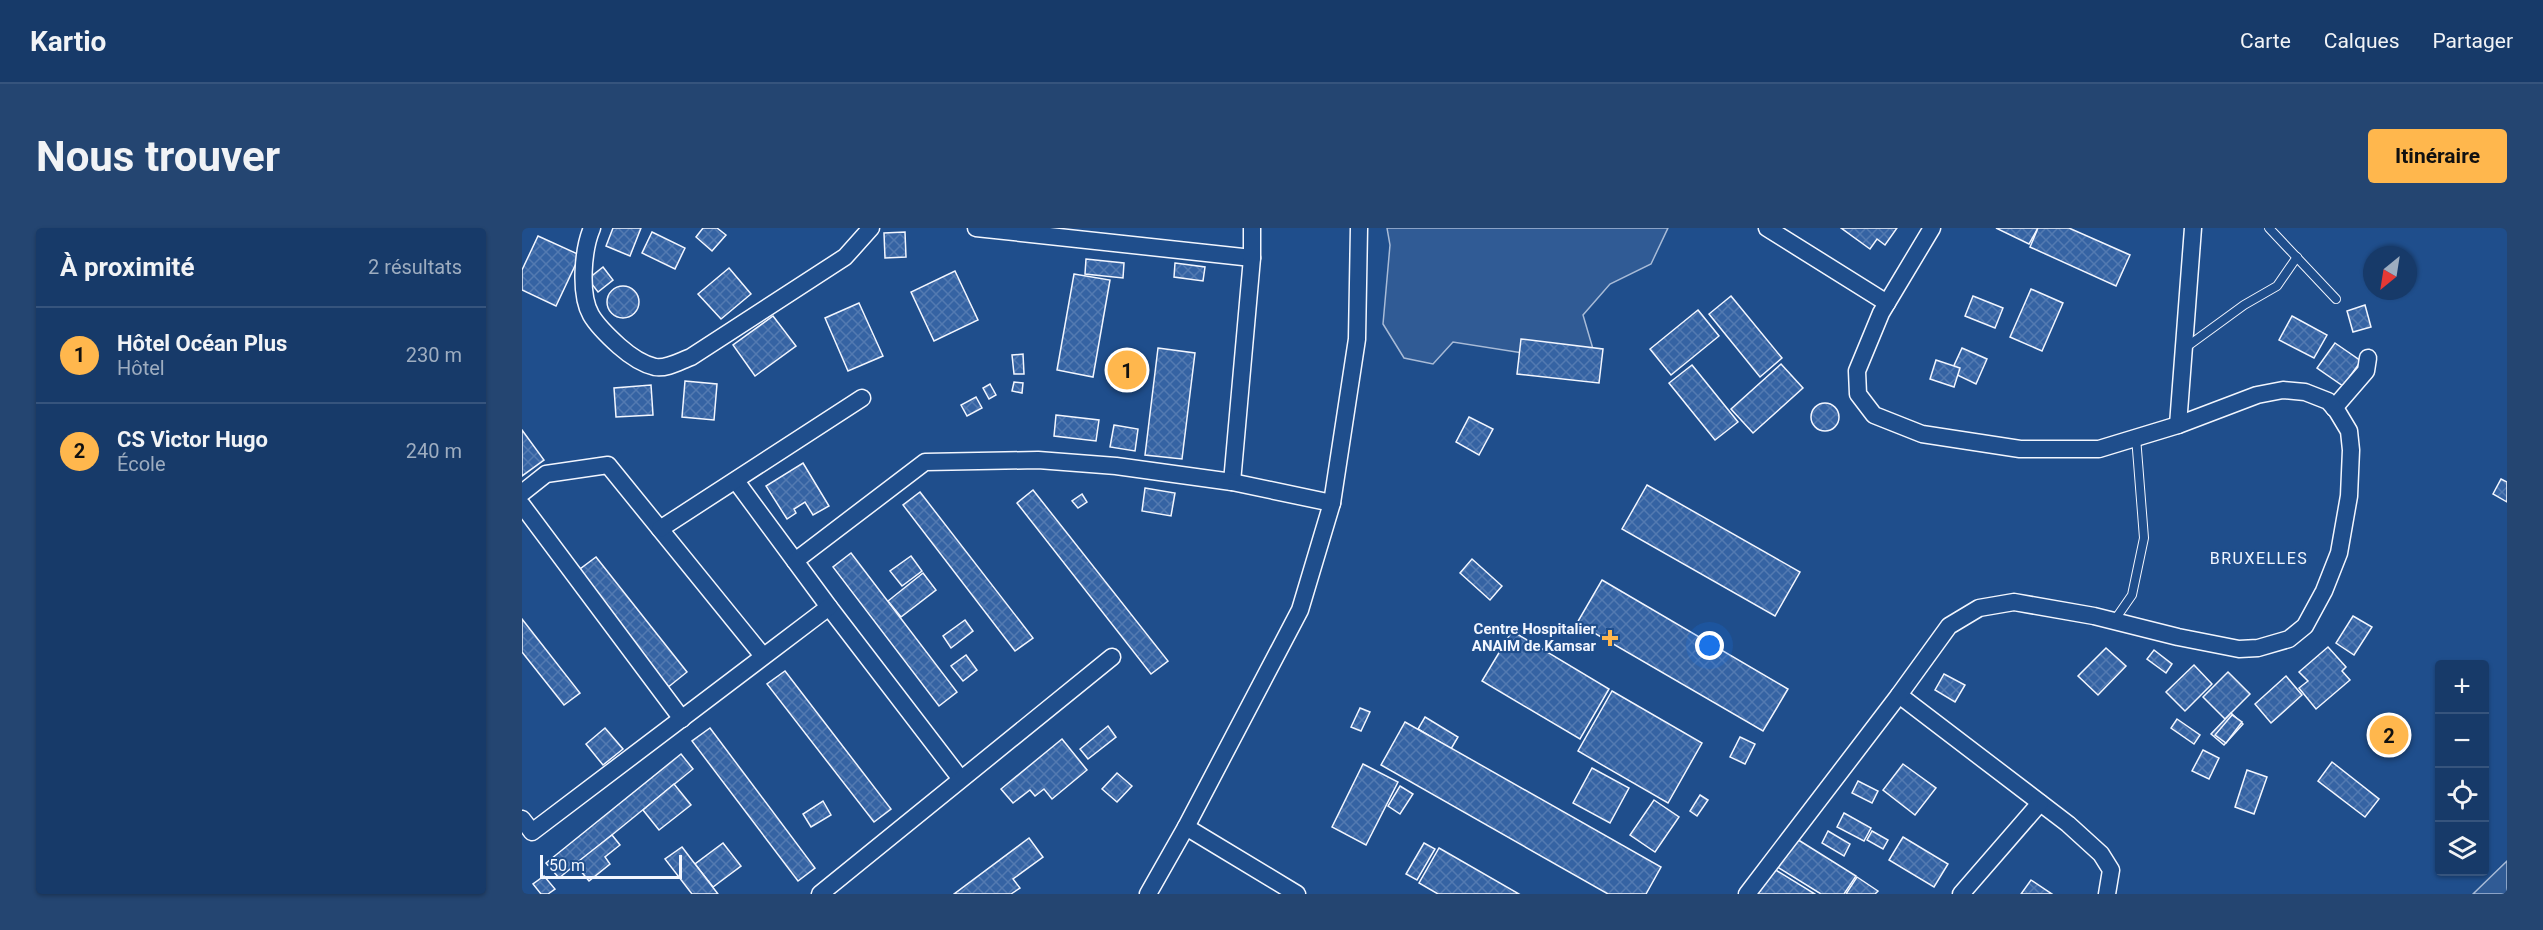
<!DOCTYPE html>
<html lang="fr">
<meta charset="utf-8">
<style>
body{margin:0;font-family:Roboto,sans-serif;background:#244571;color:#f1f3f6}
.controls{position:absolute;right:18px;bottom:18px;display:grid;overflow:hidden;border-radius:6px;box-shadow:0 2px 4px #0004}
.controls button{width:54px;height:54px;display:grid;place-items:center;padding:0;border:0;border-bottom:2px solid #36547d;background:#173a69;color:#f1f3f6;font:30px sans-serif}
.compass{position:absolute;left:1841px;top:18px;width:54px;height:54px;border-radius:50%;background:#173a69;box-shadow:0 2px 4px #0004;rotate:210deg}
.scale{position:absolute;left:18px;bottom:15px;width:142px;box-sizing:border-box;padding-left:6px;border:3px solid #f2f6ff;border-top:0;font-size:16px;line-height:21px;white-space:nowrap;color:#f2f6ff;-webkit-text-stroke:4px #1f4e8c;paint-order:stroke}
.you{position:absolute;left:1188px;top:418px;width:21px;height:21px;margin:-15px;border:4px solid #fff;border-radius:50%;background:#1a73e8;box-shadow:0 0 0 9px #1a73e833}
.badge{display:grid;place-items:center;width:39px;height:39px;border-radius:50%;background:#ffb74d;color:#111;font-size:20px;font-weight:700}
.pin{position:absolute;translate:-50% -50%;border:3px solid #fff;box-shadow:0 2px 6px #0006}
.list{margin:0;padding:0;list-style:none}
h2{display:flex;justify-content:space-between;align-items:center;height:78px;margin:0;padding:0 24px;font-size:26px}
h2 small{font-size:20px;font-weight:400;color:#9eadc0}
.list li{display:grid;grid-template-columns:39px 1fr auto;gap:18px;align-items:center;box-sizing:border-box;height:96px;padding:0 24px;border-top:2px solid #36547d}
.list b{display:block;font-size:22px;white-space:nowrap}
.list p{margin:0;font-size:20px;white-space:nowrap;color:#9eadc0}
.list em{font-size:20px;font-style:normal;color:#9eadc0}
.icon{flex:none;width:33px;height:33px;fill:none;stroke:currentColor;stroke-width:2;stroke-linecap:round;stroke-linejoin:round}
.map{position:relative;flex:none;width:1985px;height:666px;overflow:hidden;border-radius:6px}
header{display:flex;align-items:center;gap:36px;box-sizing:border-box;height:84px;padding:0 30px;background:#173a69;border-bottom:2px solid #36547d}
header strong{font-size:28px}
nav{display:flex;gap:33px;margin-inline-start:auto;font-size:21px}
.intro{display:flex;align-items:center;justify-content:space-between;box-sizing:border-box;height:144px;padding:0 36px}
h1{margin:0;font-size:42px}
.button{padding:15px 27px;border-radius:6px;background:#ffb74d;color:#111;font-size:21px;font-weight:700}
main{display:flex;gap:36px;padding:0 36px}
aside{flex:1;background:#173a69;border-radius:6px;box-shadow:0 2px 4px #0004}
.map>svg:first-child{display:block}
</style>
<header>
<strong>Kartio</strong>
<nav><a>Carte</a><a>Calques</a><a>Partager</a></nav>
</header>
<div class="intro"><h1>Nous trouver</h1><a class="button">Itinéraire</a></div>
<main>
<aside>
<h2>À proximité<small>2 résultats</small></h2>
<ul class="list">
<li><span class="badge">1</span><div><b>Hôtel Océan Plus</b><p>Hôtel</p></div><em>230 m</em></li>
<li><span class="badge">2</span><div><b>CS Victor Hugo</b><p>École</p></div><em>240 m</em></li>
</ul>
</aside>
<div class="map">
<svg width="1985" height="666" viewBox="0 0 1985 666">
<defs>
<pattern id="building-cross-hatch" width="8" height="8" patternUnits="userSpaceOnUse" patternTransform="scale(1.5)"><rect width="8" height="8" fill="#3563a3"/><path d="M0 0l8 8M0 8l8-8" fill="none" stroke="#537ab1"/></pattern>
</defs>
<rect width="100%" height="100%" fill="#1f4e8c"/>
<g fill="#305b95" stroke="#a8bbd7" stroke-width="1.5">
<path d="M 865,0 L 1146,0 L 1129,36 L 1088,56 L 1061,87 L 1071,121 L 1057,134 L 931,114 L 911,136 L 882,130 L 861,96 L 868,17 Z"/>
<path d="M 1985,633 L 1985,666 L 1951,666 Z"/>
</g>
<g fill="url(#building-cross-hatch)" stroke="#f2f6ff" stroke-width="1.5">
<path d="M 91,0 L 119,0 L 108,28 L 84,18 Z"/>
<path d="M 181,0 L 195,0 L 204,7 L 190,23 L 174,9 Z"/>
<path d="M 1319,0 L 1375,0 L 1363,17 L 1355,11 L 1348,21 Z"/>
<path d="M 1474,0 L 1516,0 L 1507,16 Z"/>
<path d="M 1516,0 L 1547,0 L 1608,27 L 1594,58 L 1508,19 Z"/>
<path d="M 130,4 L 163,20 L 153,41 L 120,25 Z"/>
<path d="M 383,4 L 384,29 L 363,30 L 362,5 Z"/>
<path d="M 16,8 L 58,27 L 34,78 L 0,62 L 0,42 Z"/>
<path d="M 564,31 L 602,35 L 601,50 L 563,46 Z"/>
<path d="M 653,35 L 683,39 L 681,53 L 652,49 Z"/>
<path d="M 81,39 L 91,52 L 76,64 L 66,51 Z"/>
<path d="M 207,40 L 229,66 L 199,91 L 176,66 Z"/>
<path d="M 433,43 L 456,92 L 412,113 L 389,64 Z"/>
<path d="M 552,46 L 588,52 L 571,149 L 535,142 Z"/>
<circle cx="101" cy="74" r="16"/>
<path d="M 1509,61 L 1541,75 L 1520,123 L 1488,109 Z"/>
<path d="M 1209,68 L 1260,130 L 1238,149 L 1187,86 Z"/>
<path d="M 1451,68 L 1481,80 L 1473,100 L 1443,88 Z"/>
<path d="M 337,75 L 361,128 L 326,143 L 303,90 Z"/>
<path d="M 1843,77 L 1849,99 L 1831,104 L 1825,83 Z"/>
<path d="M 1176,82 L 1197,108 L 1149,147 L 1128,121 Z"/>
<path d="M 251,88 L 274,118 L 233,148 L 211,117 Z"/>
<path d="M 1770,88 L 1805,107 L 1792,130 L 1757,112 Z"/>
<path d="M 999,111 L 1081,121 L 1077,155 L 995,146 Z"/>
<path d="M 1813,115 L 1839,133 L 1821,158 L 1795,140 Z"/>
<path d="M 636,120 L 673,125 L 660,231 L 623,227 Z"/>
<path d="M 1440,120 L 1465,131 L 1454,156 L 1429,144 Z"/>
<path d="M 501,126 L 502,146 L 492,146 L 490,127 Z"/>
<path d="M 1414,132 L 1438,140 L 1432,159 L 1408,151 Z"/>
<path d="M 1259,136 L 1281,160 L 1231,205 L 1209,181 Z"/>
<path d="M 1170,137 L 1216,194 L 1193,212 L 1147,155 Z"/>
<path d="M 163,153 L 195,156 L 192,192 L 160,189 Z"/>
<path d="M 492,154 L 501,155 L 500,165 L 490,163 Z"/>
<path d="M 468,156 L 474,167 L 467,171 L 461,160 Z"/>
<path d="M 129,157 L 131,187 L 94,189 L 92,160 Z"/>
<path d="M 454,169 L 460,180 L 445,188 L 439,177 Z"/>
<circle cx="1303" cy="189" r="14"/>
<path d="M 534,187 L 577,192 L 574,213 L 532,208 Z"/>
<path d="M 947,189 L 971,201 L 957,227 L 934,214 Z"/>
<path d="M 592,197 L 616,201 L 613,223 L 588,219 Z"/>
<path d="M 0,202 L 22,232 L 0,248 Z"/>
<path d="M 281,235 L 307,278 L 291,287 L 283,274 L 272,281 L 274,285 L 265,291 L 244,258 Z"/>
<path d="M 1979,251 L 1985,254 L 1985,274 L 1971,266 Z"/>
<path d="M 1125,257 L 1278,344 L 1253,388 L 1100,301 Z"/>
<path d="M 623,260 L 653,265 L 649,288 L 620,283 Z"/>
<path d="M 511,262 L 646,433 L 629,446 L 495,275 Z"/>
<path d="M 398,264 L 511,410 L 493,423 L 381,277 Z"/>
<path d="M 560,266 L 565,274 L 556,280 L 550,273 Z"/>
<path d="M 329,325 L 435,464 L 417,478 L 311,339 Z"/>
<path d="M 389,328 L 400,343 L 380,358 L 368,343 Z"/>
<path d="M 74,329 L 165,444 L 145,460 L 54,344 Z"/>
<path d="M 950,331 L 980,358 L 968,372 L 938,345 Z"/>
<path d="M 401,345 L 414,362 L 379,389 L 366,373 Z"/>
<path d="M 1080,352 L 1266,461 L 1241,503 L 1055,395 Z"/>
<path d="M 1831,388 L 1850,399 L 1832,427 L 1814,415 Z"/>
<path d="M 0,391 L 58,465 L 42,477 L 0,424 Z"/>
<path d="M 443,392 L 451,403 L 429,420 L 421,408 Z"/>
<path d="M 990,403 L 1087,461 L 1058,511 L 960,453 Z"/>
<path d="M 1806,419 L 1824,439 L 1820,443 L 1828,452 L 1794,481 L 1777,460 L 1786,453 L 1777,444 Z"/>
<path d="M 1584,420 L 1604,438 L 1576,467 L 1556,448 Z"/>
<path d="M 1632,422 L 1650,436 L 1644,445 L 1625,431 Z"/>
<path d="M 444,427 L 455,442 L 441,453 L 429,438 Z"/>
<path d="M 1672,437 L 1690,456 L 1663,483 L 1644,464 Z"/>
<path d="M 263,443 L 369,581 L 352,594 L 245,456 Z"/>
<path d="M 1706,444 L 1728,466 L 1703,491 L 1681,469 Z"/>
<path d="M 1422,446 L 1443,457 L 1433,474 L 1413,462 Z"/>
<path d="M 1764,448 L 1780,467 L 1749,495 L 1733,476 Z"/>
<path d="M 1090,463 L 1180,515 L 1146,575 L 1056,523 Z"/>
<path d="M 838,480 L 848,484 L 839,503 L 829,499 Z"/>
<path d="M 1709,485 L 1721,496 L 1702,517 L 1689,506 Z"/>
<path d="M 1710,487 L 1720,494 L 1704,515 L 1693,507 Z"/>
<path d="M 903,489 L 936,509 L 929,521 L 896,501 Z"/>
<path d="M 1655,491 L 1678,507 L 1672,516 L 1649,500 Z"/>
<path d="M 883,494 L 1139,639 L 1124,666 L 1086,666 L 859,537 Z"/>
<path d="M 586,498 L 594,509 L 566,531 L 558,521 Z"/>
<path d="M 83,500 L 101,521 L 81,537 L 64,516 Z"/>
<path d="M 188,500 L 293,640 L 276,653 L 170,513 Z"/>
<path d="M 1218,509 L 1233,516 L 1223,536 L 1208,529 Z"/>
<path d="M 540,511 L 565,542 L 530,571 L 522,561 L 513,568 L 508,562 L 491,575 L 479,561 Z"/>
<path d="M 1681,522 L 1697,530 L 1687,551 L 1670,543 Z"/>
<path d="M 159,526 L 171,541 L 37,650 L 24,635 Z"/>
<path d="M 1810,534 L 1857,571 L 1843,589 L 1796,553 Z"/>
<path d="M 841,536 L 876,554 L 844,617 L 810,599 Z"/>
<path d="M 1381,536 L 1414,560 L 1393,587 L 1361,562 Z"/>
<path d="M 1070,540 L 1107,560 L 1088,595 L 1051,575 Z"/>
<path d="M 1725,542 L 1745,549 L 1732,586 L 1713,579 Z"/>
<path d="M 595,545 L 610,558 L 595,574 L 580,561 Z"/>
<path d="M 1336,553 L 1356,563 L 1350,575 L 1330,565 Z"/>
<path d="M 152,556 L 169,577 L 137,602 L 121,582 Z"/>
<path d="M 878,558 L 891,566 L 878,586 L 866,578 Z"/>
<path d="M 1178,567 L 1186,572 L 1175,588 L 1168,583 Z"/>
<path d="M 1132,572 L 1157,589 L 1133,624 L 1108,607 Z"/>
<path d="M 301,573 L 309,587 L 289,599 L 281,586 Z"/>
<path d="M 1322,585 L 1349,600 L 1342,613 L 1315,599 Z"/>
<path d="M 1306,603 L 1328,616 L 1322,628 L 1300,615 Z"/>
<path d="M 1350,603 L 1366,612 L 1361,621 L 1345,612 Z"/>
<path d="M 90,607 L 98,617 L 83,629 L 88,636 L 67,653 L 53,636 Z"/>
<path d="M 1270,608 L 1334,648 L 1322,666 L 1299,666 L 1252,637 Z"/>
<path d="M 1381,609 L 1426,636 L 1412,659 L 1367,632 Z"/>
<path d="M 507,610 L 521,629 L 491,651 L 498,660 L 489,666 L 432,666 Z"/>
<path d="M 201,615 L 219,638 L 191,659 L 173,636 Z"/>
<path d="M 902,615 L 913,621 L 895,652 L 884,646 Z"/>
<path d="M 160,619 L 173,636 L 196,666 L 170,666 L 143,631 Z"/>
<path d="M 917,620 L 997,666 L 916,666 L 897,655 Z"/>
<path d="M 1249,639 L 1293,666 L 1232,666 Z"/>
<path d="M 22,648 L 33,661 L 26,666 L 19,666 L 11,656 Z"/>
<path d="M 1335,649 L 1356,663 L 1353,666 L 1324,666 Z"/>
<path d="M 1509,652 L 1530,666 L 1499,666 Z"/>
</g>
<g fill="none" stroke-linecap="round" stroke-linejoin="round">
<g stroke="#f2f6ff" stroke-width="10">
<g id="lane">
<path d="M 1747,0 L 1814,71"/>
<path d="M 1663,120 L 1722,77 L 1755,58 L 1775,29"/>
<path d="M 1592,393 L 1610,367 L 1622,310 L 1614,209"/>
</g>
</g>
<g stroke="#f2f6ff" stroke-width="19">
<g id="street">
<path d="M 70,0 C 61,21 57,66 69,87 C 76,99 87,109 97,118 C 106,126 120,136 133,139 C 145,141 158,133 169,129 L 323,29 L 349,0"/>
<path d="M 454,0 L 730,30"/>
<path d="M 1245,0 L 1365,75"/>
<path d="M 1812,180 L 1844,143 L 1846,130"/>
<path d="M 1656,197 L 1671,0"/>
<path d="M 214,253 L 307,379 L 438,550"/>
<path d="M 710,254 L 730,30 L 730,0"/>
<path d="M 0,265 L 24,246 L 86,237 L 241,428"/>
<path d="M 0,277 L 160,491"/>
<path d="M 138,301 L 340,170"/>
<path d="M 273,333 L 403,234 L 516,232 L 594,238 L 710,254 L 810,275"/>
<path d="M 1377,467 L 1546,596 L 1579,626 L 1589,642 L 1585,666"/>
<path d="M 0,591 L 10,604 L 307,379"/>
<path d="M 664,599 L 775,666"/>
<path d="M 298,666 L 590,429"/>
<path d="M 626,666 L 664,599 L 778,382 L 810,275 L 835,111 L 837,0"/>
<path d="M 1225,666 L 1377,467 L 1427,398 L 1457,380 L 1492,374 L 1572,388 L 1656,409 L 1717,421 L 1736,420 L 1767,411 L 1783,398 L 1802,363 L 1817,325 L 1827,268 L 1829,222 L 1827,203 L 1815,183 L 1806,173 L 1783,164 L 1761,162 L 1735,167 L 1656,197 L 1577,221 L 1498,221 L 1400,206 L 1352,187 L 1336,166 L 1335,143 L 1359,85 L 1410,0"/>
<path d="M 1439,666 L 1518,575"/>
</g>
</g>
<use href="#lane" stroke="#1f4e8c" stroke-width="8"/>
<use href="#street" stroke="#1f4e8c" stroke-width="16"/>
</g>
<path fill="#ffb74d" stroke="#1f4e8c" stroke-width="2" d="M1085 401h6v6h6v6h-6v6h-6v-6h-6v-6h6z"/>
<g text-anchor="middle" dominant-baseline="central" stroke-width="4.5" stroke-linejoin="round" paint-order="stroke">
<g font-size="15" font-weight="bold" fill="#f2f6ff" stroke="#1f4e8c" text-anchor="end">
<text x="1074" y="401">Centre Hospitalier<tspan x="1074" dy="17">ANAIM de Kamsar</tspan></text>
</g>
<g font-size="16" letter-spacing="1.5" fill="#f2f6ff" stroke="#1f4e8c">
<text x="1737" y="330">BRUXELLES</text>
</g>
</g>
</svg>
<div class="controls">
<button>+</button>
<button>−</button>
<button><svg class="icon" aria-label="locate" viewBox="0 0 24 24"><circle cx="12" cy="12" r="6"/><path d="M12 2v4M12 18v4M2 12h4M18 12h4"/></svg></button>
<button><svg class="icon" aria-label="layers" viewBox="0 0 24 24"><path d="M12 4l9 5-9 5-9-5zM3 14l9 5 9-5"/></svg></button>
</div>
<svg class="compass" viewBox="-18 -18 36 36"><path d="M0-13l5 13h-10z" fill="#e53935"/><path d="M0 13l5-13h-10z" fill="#9eadc0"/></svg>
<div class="scale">50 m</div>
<div class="you"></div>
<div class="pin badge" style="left:605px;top:142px">1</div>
<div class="pin badge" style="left:1867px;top:507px">2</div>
</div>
</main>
